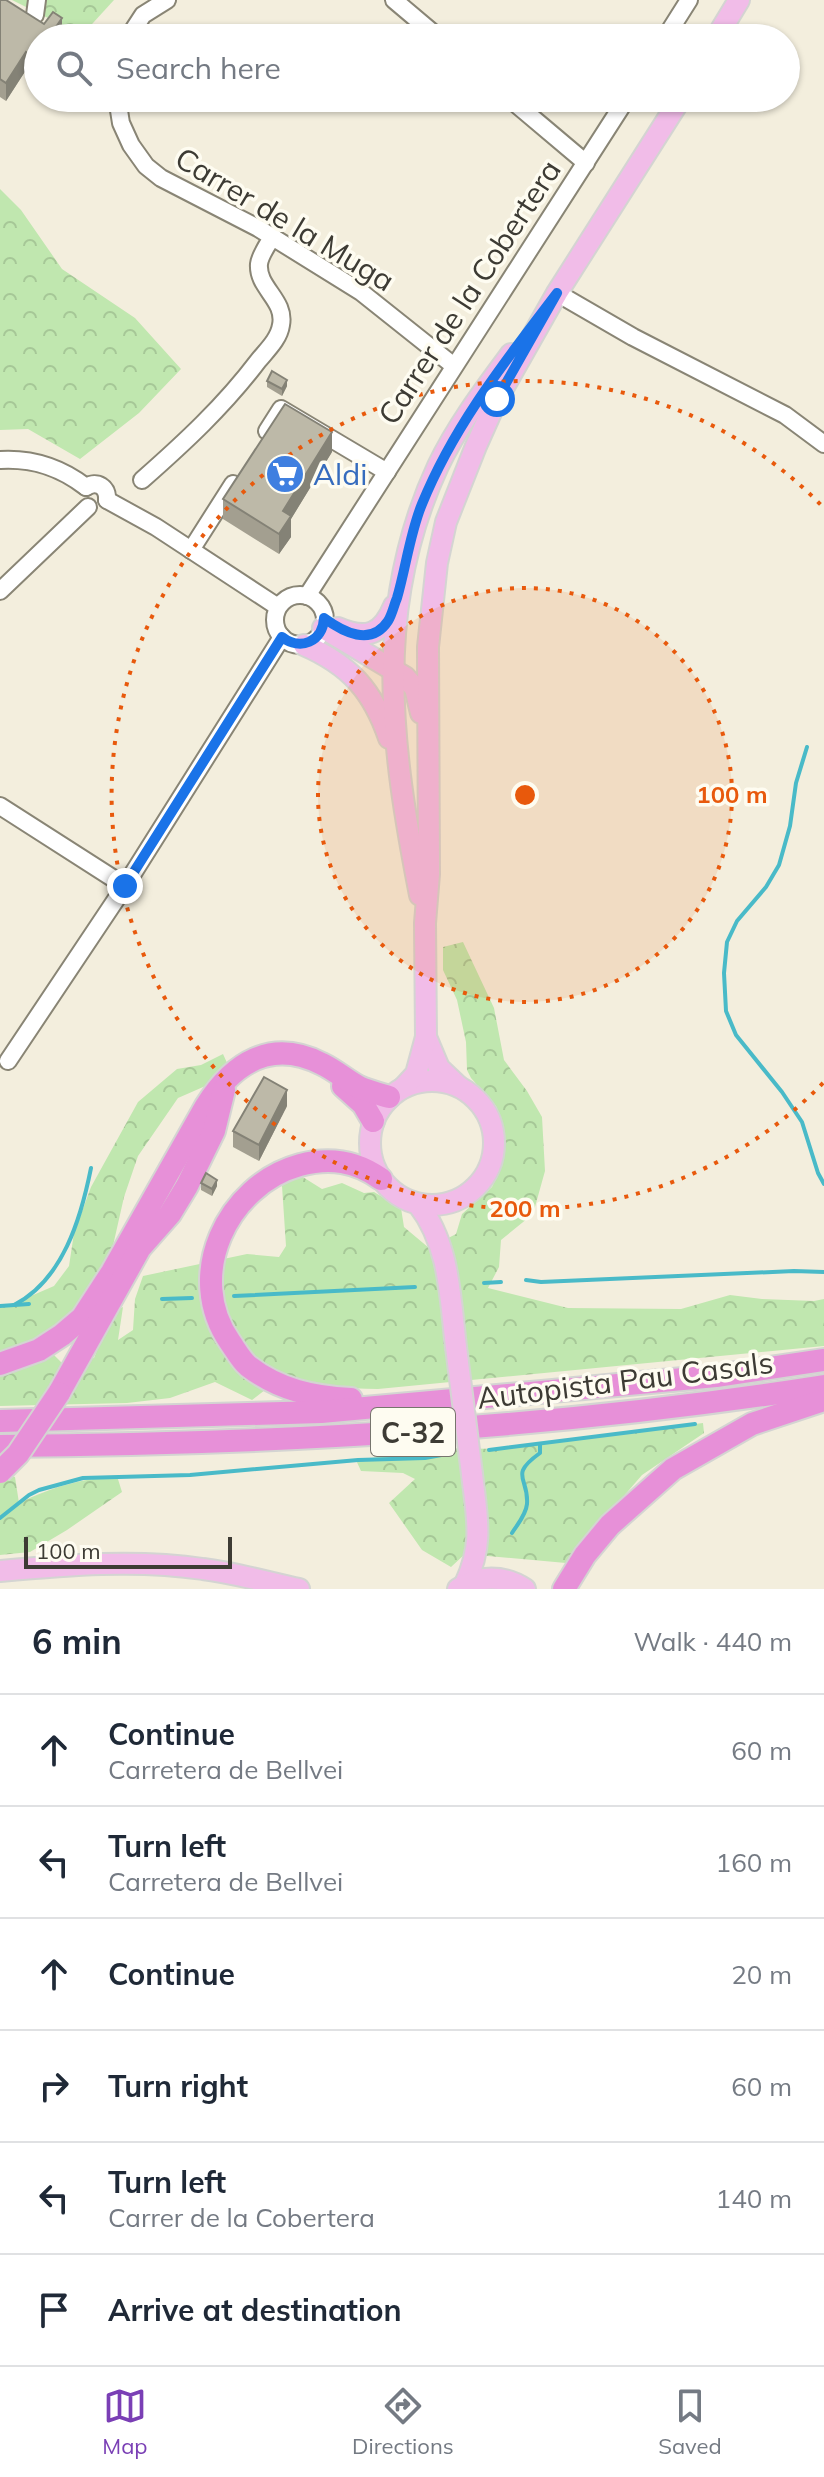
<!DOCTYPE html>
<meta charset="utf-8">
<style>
body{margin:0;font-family:Mulish,sans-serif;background:#f6f6f7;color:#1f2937}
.scale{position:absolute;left:24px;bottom:20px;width:208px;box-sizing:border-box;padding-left:8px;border:4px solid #3d3b34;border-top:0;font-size:22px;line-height:28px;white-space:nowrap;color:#3d3b34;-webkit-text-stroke:6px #fefcf1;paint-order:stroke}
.stop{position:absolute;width:24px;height:24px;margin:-18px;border:6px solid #1a73e8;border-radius:50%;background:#fff}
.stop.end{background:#1a73e8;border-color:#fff;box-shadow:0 2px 8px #0008}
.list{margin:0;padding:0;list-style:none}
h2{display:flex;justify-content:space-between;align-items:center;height:104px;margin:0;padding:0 32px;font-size:34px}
h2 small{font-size:26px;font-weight:400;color:#747a83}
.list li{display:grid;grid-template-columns:52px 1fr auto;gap:24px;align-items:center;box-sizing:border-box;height:112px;padding:0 32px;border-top:2px solid #e0e1e3}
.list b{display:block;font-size:30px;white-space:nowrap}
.list p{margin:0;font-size:26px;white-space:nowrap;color:#747a83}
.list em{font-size:26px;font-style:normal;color:#747a83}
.icon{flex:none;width:44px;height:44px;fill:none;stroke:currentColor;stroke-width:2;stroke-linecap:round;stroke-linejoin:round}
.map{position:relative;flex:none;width:824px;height:1589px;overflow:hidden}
.search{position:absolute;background:#fff;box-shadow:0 2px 6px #0004;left:24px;right:24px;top:24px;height:88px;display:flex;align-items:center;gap:20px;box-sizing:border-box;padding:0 28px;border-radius:44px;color:#747a83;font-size:30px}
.sheet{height:776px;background:#fff}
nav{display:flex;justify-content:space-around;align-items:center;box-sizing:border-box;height:112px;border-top:2px solid #e0e1e3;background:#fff;font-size:22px;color:#747a83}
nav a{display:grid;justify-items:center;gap:4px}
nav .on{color:#7a3fb5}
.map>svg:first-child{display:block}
</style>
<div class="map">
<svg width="824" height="1589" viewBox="0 0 824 1589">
<defs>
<pattern id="forest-crowns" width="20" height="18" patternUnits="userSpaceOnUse" patternTransform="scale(2)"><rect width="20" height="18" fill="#c0e7af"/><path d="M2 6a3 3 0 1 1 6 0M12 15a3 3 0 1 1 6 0" fill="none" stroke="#a6c797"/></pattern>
</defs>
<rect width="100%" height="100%" fill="#f3eedd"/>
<g fill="url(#forest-crowns)">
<path d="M 12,0 L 114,0 L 82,35 Z"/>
<path d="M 0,189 L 21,210 L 62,269 L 135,318 L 181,369 L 139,413 L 80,459 L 28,429 L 0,430 Z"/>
<path d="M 463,942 L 494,1008 L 504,1060 L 527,1091 L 542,1117 L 545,1171 L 533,1214 L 501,1240 L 499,1267 L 488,1288 L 568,1308 L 681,1309 L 730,1295 L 762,1299 L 814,1301 L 824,1299 L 824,1346 L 378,1389 C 345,1388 314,1388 283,1376 L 252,1400 L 215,1382 L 170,1398 L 127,1403 L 0,1406 L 0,1307 L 17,1302 L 54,1286 L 69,1266 L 74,1233 L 91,1187 L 138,1102 L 177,1069 L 201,1065 L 223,1054 L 228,1065 L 210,1084 L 178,1098 L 138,1156 L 124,1197 L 110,1259 L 51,1352 L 63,1364 L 94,1358 L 112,1312 L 123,1307 L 118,1340 L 133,1330 L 135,1299 L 143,1276 L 247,1254 L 279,1257 L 286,1246 L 282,1186 L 298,1174 L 322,1189 L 342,1183 L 364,1193 L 374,1192 L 401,1208 L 404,1227 L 429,1248 L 456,1234 L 462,1214 L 492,1187 L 501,1166 L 504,1148 L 502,1124 L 496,1106 L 471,1078 L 467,1070 L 466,1042 L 457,1000 L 443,970 L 443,947 Z"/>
<path d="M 703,1423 L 704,1433 L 642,1475 L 566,1563 L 465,1554 L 451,1567 L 422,1550 L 389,1503 L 415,1479 L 403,1473 L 361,1471 L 356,1460 L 450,1448 L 498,1449 Z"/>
<path d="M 0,1473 L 15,1477 L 19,1503 C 55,1486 77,1480 117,1476 L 122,1492 L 67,1530 L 30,1552 L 0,1555 Z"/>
</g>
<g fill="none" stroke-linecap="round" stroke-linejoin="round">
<g stroke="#49bac8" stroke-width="4">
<path d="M 807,747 L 796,783 L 790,826 L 779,865 L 766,887 L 737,921 L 727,942 L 724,973 L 726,1011 L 736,1035 L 782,1092 L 802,1122 L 818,1173 L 824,1184"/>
<path d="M 526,1280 L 541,1282 L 794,1271 L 824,1272"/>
<path d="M 484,1283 L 501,1282"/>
<path d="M 234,1296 L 415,1287"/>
<path d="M 162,1299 L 192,1298"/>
<path d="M 14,1305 C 63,1280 81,1218 91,1168"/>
<path d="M 0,1306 L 29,1304"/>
<path d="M 489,1450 L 695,1424"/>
<path d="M 0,1518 L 29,1495 L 39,1490 L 83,1478 L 190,1475 L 358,1460 L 425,1458 L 447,1454"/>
<path d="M 512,1533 C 517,1525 526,1515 527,1504 C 529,1477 508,1476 540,1453 L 540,1444"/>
</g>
<g stroke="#898575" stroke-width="20">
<g id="minor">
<path d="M 394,0 L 439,38"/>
<path d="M 35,15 L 37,0"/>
<path d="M 128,38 L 143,15 L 167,0"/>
<path d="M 665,38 L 689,0"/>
<path d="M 117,98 L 121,123 L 131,145 L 146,166 L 161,178 L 258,228 L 361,292 L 454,366"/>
<path d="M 509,98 L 586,163"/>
<path d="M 557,293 L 633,337 L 785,415 L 824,444"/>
<path d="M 267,431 L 281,409 L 387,472"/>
<path d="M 0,460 C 33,458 60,467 86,487"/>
<path d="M 142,480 C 184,443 224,406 258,361 C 267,350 279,339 281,325 C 286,300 257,288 259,264 C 260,255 268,244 273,236"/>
<path d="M 86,487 C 97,480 108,487 107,500"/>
<path d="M 107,500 L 156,527 L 278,607"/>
<path d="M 191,550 L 233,484"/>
<path d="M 0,591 L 88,507"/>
<circle cx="300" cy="620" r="25"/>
<path d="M 307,596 L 627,98"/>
<path d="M 0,806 L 125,886"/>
<path d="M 8,1061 L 125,886 L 282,637"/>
</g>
</g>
<g stroke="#d4d4d2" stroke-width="24">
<g id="major">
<path d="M 716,38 L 739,0"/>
<path d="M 323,628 L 405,677 L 415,688 L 421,713"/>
<path d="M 338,628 C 366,640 382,635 394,606"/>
<path d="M 304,645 C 350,665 373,691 389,738"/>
<path d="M 420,895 C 391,747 372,608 438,466 C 457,426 485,389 511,354"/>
<path d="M 426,1037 L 439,1068 L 458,1086"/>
<circle cx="432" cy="1143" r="62"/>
<path d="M 404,1087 L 416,1074 L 426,1037 L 425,923 L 429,874 L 428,647 L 437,563 L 446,522 L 476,446 L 497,399 L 557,293 L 681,98"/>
<path d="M 418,1204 C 450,1245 450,1297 456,1347"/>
<path d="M 0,1571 C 67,1565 136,1559 203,1569 C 235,1573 267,1582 299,1589"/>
<path d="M 465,1584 C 484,1543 477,1518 472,1474"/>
<path d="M 458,1589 C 479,1575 504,1575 525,1589"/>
</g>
</g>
<g stroke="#d4d4d2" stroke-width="26">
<g id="highway">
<path d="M 343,1086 L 363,1104 L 373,1121"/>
<path d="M 0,1364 L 39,1350 L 62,1335 L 82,1318 L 112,1272 L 206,1106 C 233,1063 271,1038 322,1064 C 335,1070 346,1080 359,1087 C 368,1091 379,1094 389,1097"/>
<path d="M 59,1393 L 140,1248 L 170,1214 L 187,1186 L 214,1131 L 224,1090"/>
<path d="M 351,1399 C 313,1397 279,1390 248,1366 C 241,1360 235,1349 230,1342 C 184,1276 227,1185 300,1165 C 330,1157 356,1161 381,1179"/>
<path d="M 0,1421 L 321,1412 L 716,1376 L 824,1360"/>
<path d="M 0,1446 C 276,1444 551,1429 824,1386"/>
<path d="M 564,1589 L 585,1555 L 610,1525 L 673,1469 L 752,1424 L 824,1400"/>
</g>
</g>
<use href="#minor" stroke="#fff" stroke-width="16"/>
<use href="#major" stroke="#f1bce8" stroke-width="20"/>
<use href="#highway" stroke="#e790d8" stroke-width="22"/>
<g stroke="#d4d4d2" stroke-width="24" stroke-linecap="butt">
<path id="major-bridge" d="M 456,1347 L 472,1474"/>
</g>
<g stroke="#d4d4d2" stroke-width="26" stroke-linecap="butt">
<path id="highway-bridge" d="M 0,1472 L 18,1454 L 59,1393"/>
</g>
<use href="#major-bridge" stroke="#f1bce8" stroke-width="20"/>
<use href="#highway-bridge" stroke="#e790d8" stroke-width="22"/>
</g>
<g fill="#a39f90">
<path d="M 0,0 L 38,38 L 38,78 L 26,70 L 6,101 L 0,97 Z"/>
<path d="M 267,381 L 287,386 L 282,396 L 267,387 Z"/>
<path d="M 332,452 L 291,519 L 291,537 L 279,554 L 223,519 L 223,499 Z"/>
<path d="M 287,1106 L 259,1161 L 233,1147 L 233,1131 Z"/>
<path d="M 201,1183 L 217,1186 L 212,1196 L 201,1190 Z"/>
</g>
<g fill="#848276">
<path d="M 62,18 L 62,36 L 54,30 Z"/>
<path d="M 26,52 L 26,70 L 6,101 L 6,83 Z"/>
<path d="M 287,380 L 287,386 L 282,396 L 282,389 Z"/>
<path d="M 332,432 L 332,452 L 291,519 L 291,537 L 279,554 L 279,534 L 283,511 Z"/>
<path d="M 287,1090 L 287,1106 L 259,1161 L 259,1145 Z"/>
<path d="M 217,1180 L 217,1186 L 212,1196 L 212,1189 Z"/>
</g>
<g fill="#bdb9a8" stroke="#848276" stroke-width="2">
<path d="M 0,0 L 6,0 L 44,24 L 53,12 L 62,18 L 54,30 L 66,37 L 38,38 L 38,60 L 26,52 L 6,83 L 0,79 Z"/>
<path d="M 272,371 L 287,380 L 282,389 L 267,381 Z"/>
<path d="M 285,404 L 332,432 L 283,511 L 291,516 L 279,534 L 223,499 Z"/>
<path d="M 264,1077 L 287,1090 L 259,1145 L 233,1131 Z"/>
<path d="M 206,1173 L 217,1180 L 212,1189 L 201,1183 Z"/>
</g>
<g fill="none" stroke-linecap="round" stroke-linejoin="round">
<path stroke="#1a73e8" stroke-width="10" d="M 125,886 L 282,637 C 300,651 323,642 324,618 C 343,632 371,647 388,621 C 392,615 394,605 397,598 C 406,567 410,533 422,504 C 454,425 506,360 557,293 L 497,399"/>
</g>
<circle cx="525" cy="795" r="207" fill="#e8590c" fill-opacity=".12"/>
<g fill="none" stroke="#e8590c" stroke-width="4" stroke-dasharray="4 8">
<circle cx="525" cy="795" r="207"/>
<path d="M823 1083A414 414 0 1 1 823 507"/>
</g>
<defs>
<g id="supermarket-disc" transform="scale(2)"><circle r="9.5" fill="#3f7fe0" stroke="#fefcf1"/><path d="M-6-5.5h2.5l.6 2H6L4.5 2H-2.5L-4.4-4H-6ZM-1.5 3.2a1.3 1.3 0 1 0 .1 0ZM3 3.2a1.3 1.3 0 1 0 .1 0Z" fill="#fff"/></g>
</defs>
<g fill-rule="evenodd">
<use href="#supermarket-disc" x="285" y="474"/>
</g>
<g text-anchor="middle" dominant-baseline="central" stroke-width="7" stroke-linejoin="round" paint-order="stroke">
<rect fill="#fefcf1" stroke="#77756d" stroke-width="2" x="371" y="1408" width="84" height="48" rx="6"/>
<g font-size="28" font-weight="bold" fill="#3d3b34">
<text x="413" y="1432">C-32</text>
</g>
<g font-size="30" fill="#3d3b34" stroke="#fefcf1">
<text transform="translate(285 219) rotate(31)">Carrer de la Muga</text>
<text transform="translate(469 292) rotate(-57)">Carrer de la Cobertera</text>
<text transform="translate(625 1380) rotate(-7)">Autopista Pau Casals</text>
</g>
<g font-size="30" fill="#366cbe" stroke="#fefcf1" text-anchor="start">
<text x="313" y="474">Aldi</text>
</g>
</g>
<circle cx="525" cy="795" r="12" fill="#e8590c" stroke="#fefcf1" stroke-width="4"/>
<g font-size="24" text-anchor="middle" font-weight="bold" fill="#e8590c" stroke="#fefcf1" stroke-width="7" stroke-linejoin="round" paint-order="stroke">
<text x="732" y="803">100 m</text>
<text x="525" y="1217">200 m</text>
</g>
</svg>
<div class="scale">100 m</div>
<div class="stop" style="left:497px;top:399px"></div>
<div class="stop end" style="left:125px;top:886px"></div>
<div class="search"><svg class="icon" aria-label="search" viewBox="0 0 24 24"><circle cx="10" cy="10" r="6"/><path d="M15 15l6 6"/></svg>Search here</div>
</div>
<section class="sheet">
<h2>6 min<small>Walk · 440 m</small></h2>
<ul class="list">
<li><svg class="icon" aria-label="ahead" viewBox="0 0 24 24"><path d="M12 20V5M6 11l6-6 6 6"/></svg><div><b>Continue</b><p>Carretera de Bellvei</p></div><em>60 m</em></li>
<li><svg class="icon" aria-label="left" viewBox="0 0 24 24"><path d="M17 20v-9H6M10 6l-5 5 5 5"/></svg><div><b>Turn left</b><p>Carretera de Bellvei</p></div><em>160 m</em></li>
<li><svg class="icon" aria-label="ahead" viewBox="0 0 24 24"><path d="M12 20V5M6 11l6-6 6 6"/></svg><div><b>Continue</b></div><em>20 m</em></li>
<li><svg class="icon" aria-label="right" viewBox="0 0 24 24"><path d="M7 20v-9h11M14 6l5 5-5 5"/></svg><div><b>Turn right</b></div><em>60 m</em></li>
<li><svg class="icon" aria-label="left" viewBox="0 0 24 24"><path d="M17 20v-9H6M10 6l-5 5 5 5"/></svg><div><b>Turn left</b><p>Carrer de la Cobertera</p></div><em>140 m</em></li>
<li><svg class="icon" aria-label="arrive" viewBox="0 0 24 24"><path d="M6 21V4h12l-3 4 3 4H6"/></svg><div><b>Arrive at destination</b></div></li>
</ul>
</section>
<nav>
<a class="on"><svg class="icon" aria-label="map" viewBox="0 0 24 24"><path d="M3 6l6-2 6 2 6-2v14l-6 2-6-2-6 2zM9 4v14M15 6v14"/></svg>Map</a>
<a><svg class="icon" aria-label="directions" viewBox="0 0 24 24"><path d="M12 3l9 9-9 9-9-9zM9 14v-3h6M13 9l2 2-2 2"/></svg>Directions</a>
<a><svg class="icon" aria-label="saved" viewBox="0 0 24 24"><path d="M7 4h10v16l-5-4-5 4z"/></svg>Saved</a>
</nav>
